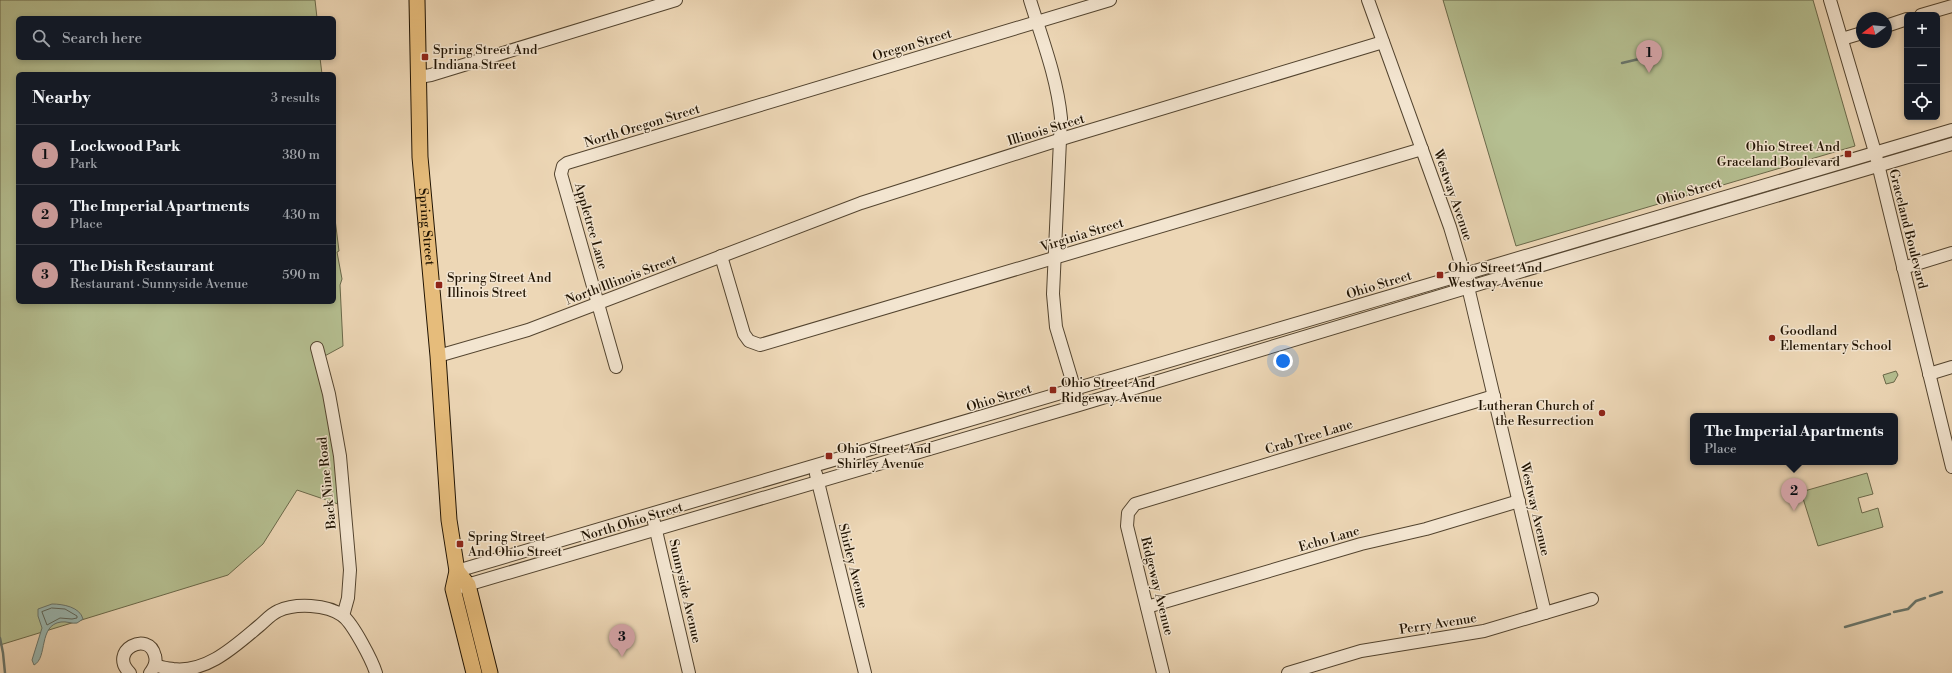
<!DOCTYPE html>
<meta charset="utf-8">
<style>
body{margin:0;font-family:"Libre Bodoni",serif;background:#242831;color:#f1f3f6}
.controls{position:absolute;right:12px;top:12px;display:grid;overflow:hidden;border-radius:6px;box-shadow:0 2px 6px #0003}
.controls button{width:36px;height:36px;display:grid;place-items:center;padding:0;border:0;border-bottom:1px solid #363941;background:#171b24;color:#f1f3f6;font:20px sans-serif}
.compass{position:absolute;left:1856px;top:12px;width:36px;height:36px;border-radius:50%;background:#171b24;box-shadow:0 2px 6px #0003;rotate:254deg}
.you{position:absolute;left:1283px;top:361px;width:14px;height:14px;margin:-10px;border:3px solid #fff;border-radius:50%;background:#1a73e8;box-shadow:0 0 0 6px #1a73e833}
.badge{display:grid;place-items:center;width:26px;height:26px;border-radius:50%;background:#c59692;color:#111;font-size:13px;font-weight:700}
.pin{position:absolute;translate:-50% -33px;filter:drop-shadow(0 1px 2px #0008)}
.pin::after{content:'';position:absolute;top:21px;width:14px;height:12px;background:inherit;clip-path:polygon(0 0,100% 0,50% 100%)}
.popup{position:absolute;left:1690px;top:413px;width:208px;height:52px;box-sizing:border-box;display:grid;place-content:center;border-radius:6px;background:#171b24;filter:drop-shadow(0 1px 3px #0005);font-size:13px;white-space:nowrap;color:#9ea1a6}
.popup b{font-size:15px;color:#f1f3f6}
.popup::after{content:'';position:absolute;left:50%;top:100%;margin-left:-8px;border:8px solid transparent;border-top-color:#171b24}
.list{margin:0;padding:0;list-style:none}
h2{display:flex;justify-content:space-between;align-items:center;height:52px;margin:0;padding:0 16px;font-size:17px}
h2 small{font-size:13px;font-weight:400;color:#9ea1a6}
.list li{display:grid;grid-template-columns:26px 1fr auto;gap:12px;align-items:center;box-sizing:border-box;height:60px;padding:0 16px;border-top:1px solid #363941}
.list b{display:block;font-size:15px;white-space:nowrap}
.list p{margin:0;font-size:13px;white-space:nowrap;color:#9ea1a6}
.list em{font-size:13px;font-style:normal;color:#9ea1a6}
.icon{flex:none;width:22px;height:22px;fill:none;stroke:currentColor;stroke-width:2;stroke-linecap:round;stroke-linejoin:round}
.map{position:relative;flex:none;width:1952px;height:673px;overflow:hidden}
.search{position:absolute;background:#171b24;box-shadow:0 2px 6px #0003;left:16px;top:16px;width:320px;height:44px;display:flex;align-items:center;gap:10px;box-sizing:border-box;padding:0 14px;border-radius:6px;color:#9ea1a6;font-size:15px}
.panel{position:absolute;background:#171b24;box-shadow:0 2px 6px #0003;left:16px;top:72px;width:320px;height:232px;border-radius:6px}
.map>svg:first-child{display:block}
</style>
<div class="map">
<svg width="1952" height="673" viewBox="0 0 1952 673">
<rect width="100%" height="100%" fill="#edd7b6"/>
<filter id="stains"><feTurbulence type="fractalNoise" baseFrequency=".005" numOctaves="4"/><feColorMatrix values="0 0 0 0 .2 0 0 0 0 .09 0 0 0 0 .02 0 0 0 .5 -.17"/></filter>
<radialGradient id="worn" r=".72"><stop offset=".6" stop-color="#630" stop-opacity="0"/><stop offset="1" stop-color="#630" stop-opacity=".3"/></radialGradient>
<g fill="#b5bf91" stroke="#6a694a">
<path d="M 0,0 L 315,0 L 317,18 L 18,18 L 18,58 L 320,58 L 322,74 L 18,74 L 18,302 L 334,302 L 334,211 L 339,251 L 337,252 L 342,279 L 340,285 L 343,346 L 321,358 L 344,506 L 297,490 L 263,544 L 228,575 L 0,645 Z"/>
<path d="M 1443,0 L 1813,0 L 1855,146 L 1516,246 Z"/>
<path d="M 1896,371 L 1898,375 L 1894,382 L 1886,384 L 1883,375 Z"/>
<path d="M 1867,473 L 1873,494 L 1858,498 L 1862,513 L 1878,508 L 1883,527 L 1818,546 L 1801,492 Z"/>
</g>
<path fill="#9ab8b2" stroke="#69766c" d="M 52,604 C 63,604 80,607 83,619 L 77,623 C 72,624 66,621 61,622 C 38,625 48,658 34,665 L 32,660 L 42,628 L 38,616 L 38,609 Z"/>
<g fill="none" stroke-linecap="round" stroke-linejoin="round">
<path stroke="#5d665a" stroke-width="1" d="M 52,608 L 65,609 L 77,616 L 77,618 L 72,619 L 60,618 L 47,625 L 42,612 Z"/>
<g stroke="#69766c" stroke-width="2.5">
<path d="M 1622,63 L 1639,59 L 1641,55"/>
<path d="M 1930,596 L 1942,592"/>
<path d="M 1894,612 L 1908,609 L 1916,601 L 1925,598"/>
<path d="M 1845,627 L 1890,614"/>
<path d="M 0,638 L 3,653 L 5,673"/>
</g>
<g stroke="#53442f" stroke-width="14">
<g id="minor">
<path d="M 1030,0 C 1042,39 1057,77 1061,118 L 1053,294 L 1056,327 L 1077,397"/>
<path d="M 1368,0 L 1450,227 L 1468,287 L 1545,613"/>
<path d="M 1830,0 L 1875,152 L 1952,467"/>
<path d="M 1921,15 L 1952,6"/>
<path d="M 1886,26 L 1907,19"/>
<path d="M 1842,39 L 1862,33"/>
<path d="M 419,77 L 431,75 L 676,0"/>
<path d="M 721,256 L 744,334 L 749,341 L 760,345 L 1422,149"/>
<path d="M 1903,268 L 1952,253"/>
<path d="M 317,348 L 329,394 L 340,456 L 350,570 L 348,598 L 343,616"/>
<path d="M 438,356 L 528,330 L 861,203 L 1068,137 L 1383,42"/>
<path d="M 616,367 L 561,174 L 563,166 L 567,163 L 1110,0"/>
<path d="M 1929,374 L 1952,367"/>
<path d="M 816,474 L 865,673"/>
<path d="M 654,522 L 689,673"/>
<path d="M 457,571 C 957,428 1453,275 1952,130"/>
<path d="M 460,587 L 1079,405 L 1559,260 L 1952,144"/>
<path d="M 1147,607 L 1361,544 L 1426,529 L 1519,501"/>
<path d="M 156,665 C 161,668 167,668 173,669 C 207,673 235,646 259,626 C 265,621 271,614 278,611 C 295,603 327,604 343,616 C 353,624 372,660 376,673"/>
<path d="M 130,673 C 107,651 149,629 155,656 C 157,663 154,668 150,673"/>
<path d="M 1163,673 L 1127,526 L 1128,513 L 1135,504 L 1494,396"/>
<path d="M 1288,673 L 1361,651 L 1484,631 L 1592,599"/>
</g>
</g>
<g stroke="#201302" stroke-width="17">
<g id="major">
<path id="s1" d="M 417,0 L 420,157 L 438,356 L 449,520 L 457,571 L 453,589 L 474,673"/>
<path d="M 457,571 L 468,585 L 490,673"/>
</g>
</g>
<use href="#minor" stroke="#f3e5d0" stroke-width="12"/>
<use href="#major" stroke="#e6bc7b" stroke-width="15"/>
</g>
<g fill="#8f2418" stroke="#f3e5d0" stroke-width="1.5">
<rect x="421" y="53" width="8" height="8" rx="2"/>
<rect x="1844" y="150" width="8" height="8" rx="2"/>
<rect x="1436" y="271" width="8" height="8" rx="2"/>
<rect x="435" y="281" width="8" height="8" rx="2"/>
<circle cx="1772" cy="338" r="4"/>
<rect x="1049" y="386" width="8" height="8" rx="2"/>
<circle cx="1602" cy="413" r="4"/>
<rect x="825" y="452" width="8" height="8" rx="2"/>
<rect x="456" y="540" width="8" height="8" rx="2"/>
</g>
<g text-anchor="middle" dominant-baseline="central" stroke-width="3" stroke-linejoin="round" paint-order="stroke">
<g font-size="13" fill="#201302" stroke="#f3e5d0">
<text transform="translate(912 45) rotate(-17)">Oregon Street</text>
<text transform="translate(642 126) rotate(-17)">North Oregon Street</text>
<text transform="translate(1046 130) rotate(-17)">Illinois Street</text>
<text transform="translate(1689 192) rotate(-16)">Ohio Street</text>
<text transform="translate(1453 195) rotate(71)">Westway Avenue</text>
<text stroke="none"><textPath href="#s1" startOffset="227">Spring Street</textPath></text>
<text transform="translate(591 226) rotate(74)">Appletree Lane</text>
<text transform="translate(1908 229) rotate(76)">Graceland Boulevard</text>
<text transform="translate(1082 235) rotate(-17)">Virginia Street</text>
<text transform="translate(621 280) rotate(-21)">North Illinois Street</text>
<text transform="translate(1379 285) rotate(-17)">Ohio Street</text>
<text transform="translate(999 398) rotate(-17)">Ohio Street</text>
<text transform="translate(1309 437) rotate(-17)">Crab Tree Lane</text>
<text transform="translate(327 483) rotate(-96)">Back Nine Road</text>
<text transform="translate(1535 509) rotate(77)">Westway Avenue</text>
<text transform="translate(632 522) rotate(-17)">North Ohio Street</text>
<text transform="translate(1329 539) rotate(-16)">Echo Lane</text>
<text transform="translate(853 566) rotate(76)">Shirley Avenue</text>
<text transform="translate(1157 586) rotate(76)">Ridgeway Avenue</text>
<text transform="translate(685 591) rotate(77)">Sunnyside Avenue</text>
<text transform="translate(1438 624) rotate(-9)">Perry Avenue</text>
</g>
<g font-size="13" fill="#201302" stroke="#f3e5d0" text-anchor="start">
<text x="433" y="50">Spring Street And<tspan x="433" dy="15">Indiana Street</tspan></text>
<text x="1840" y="147" text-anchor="end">Ohio Street And<tspan x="1840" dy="15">Graceland Boulevard</tspan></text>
<text x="1448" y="268">Ohio Street And<tspan x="1448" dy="15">Westway Avenue</tspan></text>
<text x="447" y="278">Spring Street And<tspan x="447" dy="15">Illinois Street</tspan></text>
<text x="1780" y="331">Goodland<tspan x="1780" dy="15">Elementary School</tspan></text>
<text x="1061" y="383">Ohio Street And<tspan x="1061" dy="15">Ridgeway Avenue</tspan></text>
<text x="1594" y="406" text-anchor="end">Lutheran Church of<tspan x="1594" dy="15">the Resurrection</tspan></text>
<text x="837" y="449">Ohio Street And<tspan x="837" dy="15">Shirley Avenue</tspan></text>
<text x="468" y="537">Spring Street<tspan x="468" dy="15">And Ohio Street</tspan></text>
</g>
</g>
<rect width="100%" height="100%" filter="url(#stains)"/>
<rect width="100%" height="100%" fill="url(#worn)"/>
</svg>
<div class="controls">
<button>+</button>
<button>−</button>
<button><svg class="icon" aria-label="locate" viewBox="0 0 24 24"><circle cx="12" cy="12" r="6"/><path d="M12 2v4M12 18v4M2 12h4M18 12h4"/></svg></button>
</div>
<svg class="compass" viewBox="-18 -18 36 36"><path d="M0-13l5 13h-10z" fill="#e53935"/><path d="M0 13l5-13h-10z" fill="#9ea1a6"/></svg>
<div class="you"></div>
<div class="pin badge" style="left:1649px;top:73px">1</div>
<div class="pin badge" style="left:1794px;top:511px">2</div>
<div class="popup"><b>The Imperial Apartments</b>Place</div>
<div class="pin badge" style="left:622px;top:657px">3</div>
<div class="search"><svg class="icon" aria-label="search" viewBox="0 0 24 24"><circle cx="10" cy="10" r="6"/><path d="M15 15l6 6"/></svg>Search here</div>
<section class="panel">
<h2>Nearby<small>3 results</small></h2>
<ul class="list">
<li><span class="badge">1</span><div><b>Lockwood Park</b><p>Park</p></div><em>380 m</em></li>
<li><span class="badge">2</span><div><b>The Imperial Apartments</b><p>Place</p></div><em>430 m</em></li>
<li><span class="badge">3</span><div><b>The Dish Restaurant</b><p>Restaurant · Sunnyside Avenue</p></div><em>590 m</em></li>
</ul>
</section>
</div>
